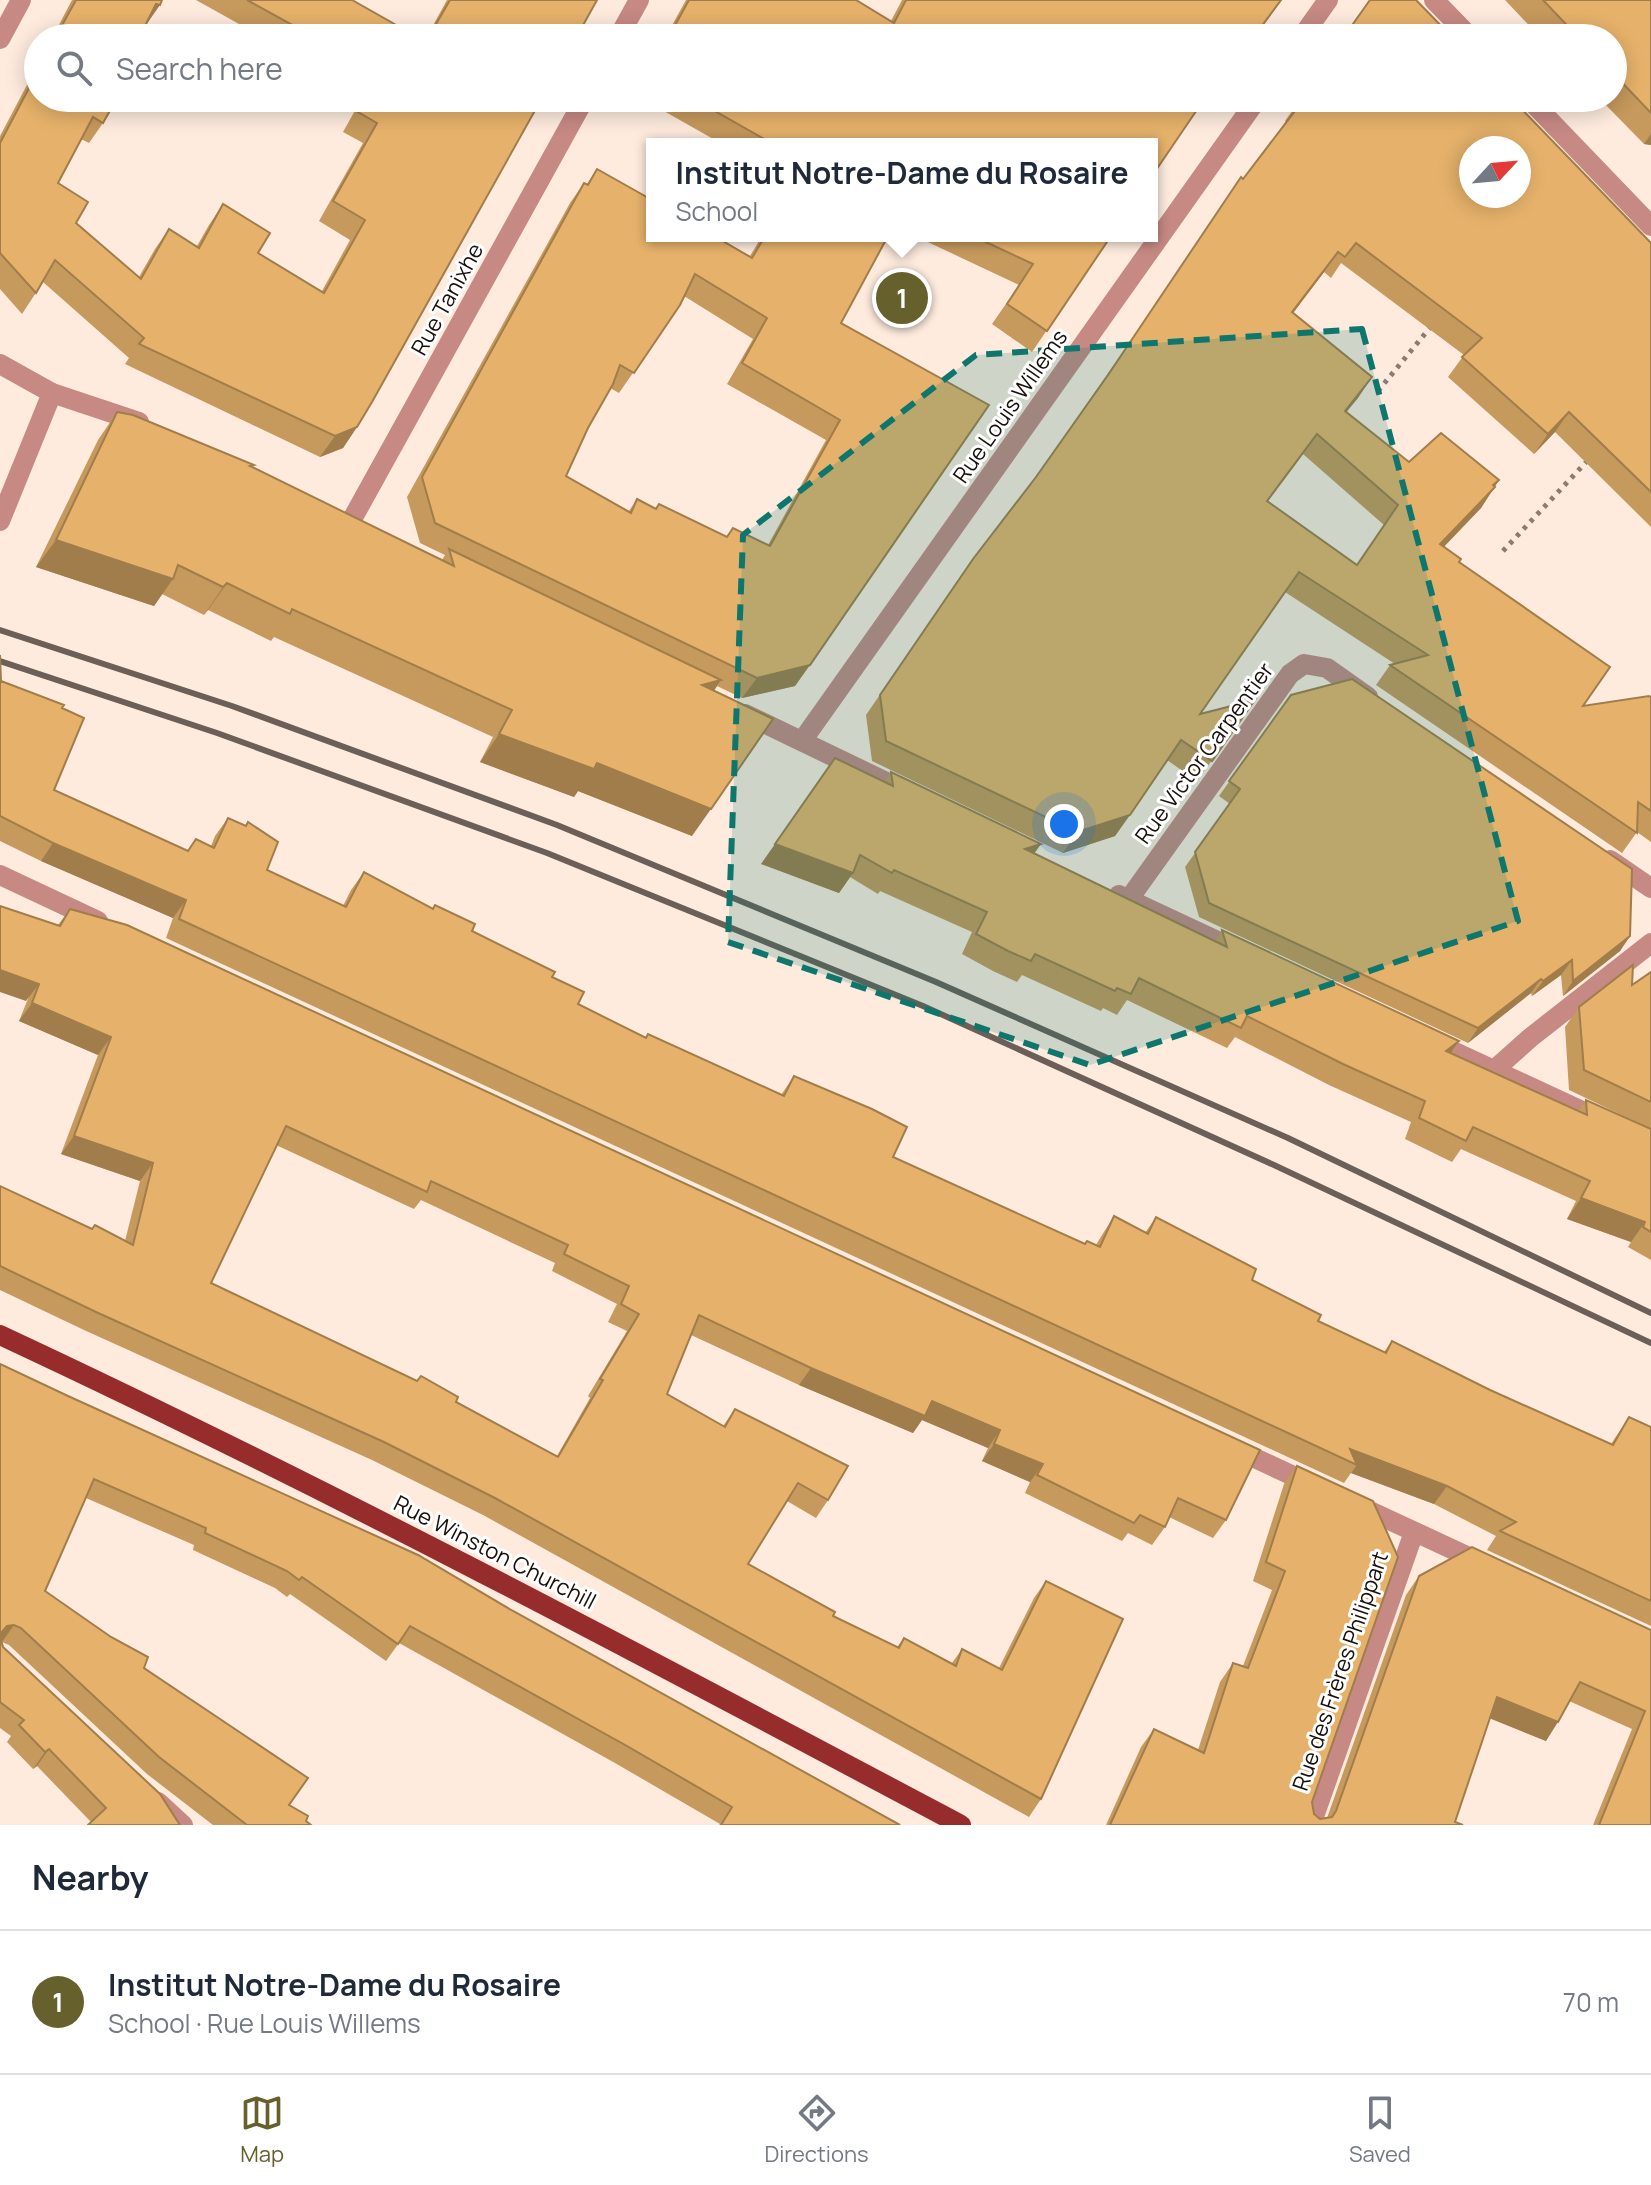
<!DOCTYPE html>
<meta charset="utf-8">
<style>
body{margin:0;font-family:Manrope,sans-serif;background:#f2f2f3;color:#1f2937}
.compass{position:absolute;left:1459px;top:136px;width:72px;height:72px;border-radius:50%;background:#fff;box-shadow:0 4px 20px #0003;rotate:64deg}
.you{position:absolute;left:1064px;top:824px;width:28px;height:28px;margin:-20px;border:6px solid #fff;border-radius:50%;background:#1a73e8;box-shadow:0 0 0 12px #1a73e833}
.badge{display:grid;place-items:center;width:52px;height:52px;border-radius:50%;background:#66602d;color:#fff;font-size:26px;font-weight:700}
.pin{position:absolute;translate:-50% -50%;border:4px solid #fff;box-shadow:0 2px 8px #0006}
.popup{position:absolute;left:646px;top:138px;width:512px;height:104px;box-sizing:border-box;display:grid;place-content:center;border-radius:0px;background:#fff;filter:drop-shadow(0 2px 6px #0005);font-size:26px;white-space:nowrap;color:#747a83}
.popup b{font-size:30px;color:#1f2937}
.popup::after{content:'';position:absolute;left:50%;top:100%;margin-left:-16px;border:16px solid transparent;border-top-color:#fff}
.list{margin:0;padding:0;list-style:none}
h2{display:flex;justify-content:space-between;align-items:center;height:104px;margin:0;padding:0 32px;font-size:34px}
h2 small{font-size:26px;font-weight:400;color:#747a83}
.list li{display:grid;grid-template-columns:52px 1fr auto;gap:24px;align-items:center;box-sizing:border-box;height:144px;padding:0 32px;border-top:2px solid #e0e1e3}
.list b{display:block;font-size:30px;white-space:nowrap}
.list p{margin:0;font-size:26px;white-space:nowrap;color:#747a83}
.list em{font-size:26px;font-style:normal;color:#747a83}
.icon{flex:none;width:44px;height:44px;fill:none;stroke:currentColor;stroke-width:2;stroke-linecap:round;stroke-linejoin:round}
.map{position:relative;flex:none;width:1651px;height:1825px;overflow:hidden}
.search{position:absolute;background:#fff;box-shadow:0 4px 20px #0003;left:24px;right:24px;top:24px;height:88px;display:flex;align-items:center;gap:20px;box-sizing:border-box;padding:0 28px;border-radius:44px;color:#747a83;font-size:30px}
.sheet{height:248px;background:#fff}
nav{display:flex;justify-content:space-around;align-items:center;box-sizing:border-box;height:112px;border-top:2px solid #e0e1e3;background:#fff;font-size:22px;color:#747a83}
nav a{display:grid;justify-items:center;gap:4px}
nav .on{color:#66602d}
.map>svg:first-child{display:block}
</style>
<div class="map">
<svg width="1651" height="1825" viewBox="0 0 1651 1825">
<rect width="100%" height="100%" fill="#feebde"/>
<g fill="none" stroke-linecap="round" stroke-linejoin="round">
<g stroke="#8a7c73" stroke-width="5" stroke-dasharray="4 6" stroke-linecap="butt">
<path d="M 1378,391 L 1433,324"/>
<path d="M 1503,551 L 1589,459"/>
</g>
<g stroke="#c68984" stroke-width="20">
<path d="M 1434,0 L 1471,38"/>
<path d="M 618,38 L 639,0"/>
<path d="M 1301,38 L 1328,0"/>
<path d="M 0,39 L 21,0"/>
<path d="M 1528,98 L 1651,226"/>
<path d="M 0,364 L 52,393 L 0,521"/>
<path d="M 52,393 L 139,422"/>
<path d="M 350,523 L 585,98"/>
<path d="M 745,714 L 907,792"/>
<path d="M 802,741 L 1258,98"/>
<path d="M 1610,860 L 1651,888"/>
<path d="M 0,875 L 98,921"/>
<path d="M 1119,895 L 1239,951"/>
<path d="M 1129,899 L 1290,674 L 1304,664 L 1327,668 L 1368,697"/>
<path d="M 1427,1039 L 1651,1143"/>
<path d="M 1493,1071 L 1530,1038 L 1651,943"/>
<path d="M 1233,1448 L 1313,1485"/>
<path d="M 1357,1505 L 1484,1564"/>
<path d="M 158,1802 L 183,1825"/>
<path d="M 1311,1825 L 1414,1532"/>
</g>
<path stroke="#972c2c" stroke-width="20" d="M 0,1335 C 326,1487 643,1656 961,1825"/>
<g stroke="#6b5f57" stroke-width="6">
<path d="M 0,630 L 232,706 L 557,825 L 936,982 L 1288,1138 L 1651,1313"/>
<path d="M 0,661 L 217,733 L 547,853 L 923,1006 L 1274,1165 L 1651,1343"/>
</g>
</g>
<g fill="#c6995c" fill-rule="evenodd">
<path d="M 72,0 L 162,0 L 145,25 L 139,38 L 52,38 Z"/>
<path d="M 196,0 L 352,0 L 419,38 L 264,38 Z"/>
<path d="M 447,0 L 597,0 L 576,38 L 426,38 Z"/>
<path d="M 686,0 L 856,0 L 891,21 L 902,0 L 1282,0 L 1254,38 L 665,38 Z"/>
<path d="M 1505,0 L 1651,0 L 1651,145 L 1644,144 L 1599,98 L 1613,98 L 1613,38 L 1541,38 Z"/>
<path d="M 38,64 L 38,98 L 117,98 L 103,123 L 89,143 L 81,139 L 58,183 L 76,223 L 139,277 L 155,249 L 169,229 L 197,246 L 209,225 L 223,204 L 258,253 L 322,291 L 350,240 L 319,221 L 363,143 L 343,132 L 362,98 L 542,98 L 357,427 L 343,448 L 320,457 L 125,364 L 129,358 L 43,282 L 22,314 L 0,289 L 0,136 Z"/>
<path d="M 641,98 L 1205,98 L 1152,144 L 722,144 Z"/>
<path d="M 1301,98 L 1651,243 L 1651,527 L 1555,432 L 1534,454 L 1448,377 L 1464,355 L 1341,263 L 1331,278 L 1324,272 L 1293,313 L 1372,377 L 1346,412 L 1409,462 L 1499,480 L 1481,508 L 1444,547 L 1459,562 L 1583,706 L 1651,697 L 1651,842 L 1637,832 L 1622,853 L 1376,685 L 1390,665 L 1395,664 L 1285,592 L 1200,714 L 1255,700 L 1197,781 L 1167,760 L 1115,836 L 1063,853 L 872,761 L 866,715 L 973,559 L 1036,477 L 1243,179 L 1286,122 L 1285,121 ZM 1303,454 L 1384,525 L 1357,565 L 1267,502 Z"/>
<path d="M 597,169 L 750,256 L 762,236 L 888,236 L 841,323 L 989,405 L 795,686 L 742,698 L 717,686 L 714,691 L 692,836 L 578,791 L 574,797 L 480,762 L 493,737 L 274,637 L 271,641 L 208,610 L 204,615 L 162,594 L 154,606 L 36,567 L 98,440 L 117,412 L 252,467 L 442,560 L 445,555 L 420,543 L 407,497 L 570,203 L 584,183 L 587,184 ZM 684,296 L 753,339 L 727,384 L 826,440 L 768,545 L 727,537 L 656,509 L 637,499 L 629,511 L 566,476 L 588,428 L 610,388 L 619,393 L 680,305 Z"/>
<path d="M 915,236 L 1111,236 L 1032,352 L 992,324 L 1019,285 Z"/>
<path d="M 0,655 L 1,681 L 62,708 L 54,790 L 188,851 L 211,846 L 215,836 L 228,818 L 267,870 L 343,906 L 351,890 L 364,872 L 472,931 L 552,977 L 578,1004 L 646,1037 L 648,1034 L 781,1095 L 794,1076 L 893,1157 L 1085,1244 L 1096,1245 L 1102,1235 L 1114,1216 L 1145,1233 L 1156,1217 L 1252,1280 L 1318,1321 L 1384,1352 L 1392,1341 L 1490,1390 L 1611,1444 L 1629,1417 L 1651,1427 L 1651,1626 L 1487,1550 L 1496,1536 L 1434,1504 L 1351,1473 L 1344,1483 L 166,938 L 173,918 L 41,861 L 0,841 Z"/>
<path d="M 1291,695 L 1630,936 L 1620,951 L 1563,996 L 1561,975 L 1532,996 L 1531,993 L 1468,1043 L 1199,917 L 1185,867 L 1230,804 L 1219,796 Z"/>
<path d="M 891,772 L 1034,853 L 1215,941 L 1222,930 L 1459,1041 L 1451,1053 L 1578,1111 L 1586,1100 L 1651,1129 L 1651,1260 L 1628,1247 L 1631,1242 L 1567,1219 L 1576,1201 L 1461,1149 L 1452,1162 L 1405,1139 L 1411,1122 L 1329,1085 L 1235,1037 L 1227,1048 L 1127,1000 L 1117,1015 L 1103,1008 L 1101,1011 L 1022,975 L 1017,982 L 993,971 L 962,954 L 972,932 L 880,891 L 878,894 L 850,877 L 839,893 L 761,864 L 884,782 Z"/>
<path d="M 70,909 L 1226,1520 L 1213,1538 L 1169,1517 L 1165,1527 L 1152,1545 L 1128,1533 L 1122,1541 L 1025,1493 L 1030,1482 L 982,1461 L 988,1448 L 922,1420 L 913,1433 L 799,1385 L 691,1335 L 667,1394 L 723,1426 L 735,1409 L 828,1500 L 816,1518 L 787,1501 L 748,1564 L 833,1616 L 897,1647 L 904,1638 L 952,1663 L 962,1649 L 999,1668 L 1034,1598 L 1046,1581 L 1041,1799 L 1029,1817 L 483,1515 L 372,1460 L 84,1330 L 0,1290 L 0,1186 L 92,1229 L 125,1241 L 140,1181 L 61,1154 L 98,1055 L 19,1021 L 58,925 ZM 276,1145 L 414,1209 L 421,1200 L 555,1263 L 552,1271 L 617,1304 L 608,1322 L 627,1331 L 588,1396 L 590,1398 L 557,1456 L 456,1402 L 211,1283 Z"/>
<path d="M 1651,972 L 1651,1129 L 1569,1090 L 1565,1027 L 1579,1007 L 1632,985 Z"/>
<path d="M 0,1364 L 513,1611 L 900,1825 L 719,1825 L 720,1824 L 615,1763 L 399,1643 L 386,1661 L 290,1594 L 287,1597 L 275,1588 L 193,1550 L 194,1545 L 86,1498 L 45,1591 L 144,1668 L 306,1821 L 311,1825 L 213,1825 L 147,1774 L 9,1645 L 2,1642 L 3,1647 L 160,1794 L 91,1822 L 37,1766 L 33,1769 L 7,1742 L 11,1736 L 0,1728 Z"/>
<path d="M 1297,1466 L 1312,1802 L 1314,1814 L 1320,1819 L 1327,1818 L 1406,1595 L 1419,1576 L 1651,1630 L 1651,1825 L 1593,1825 L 1632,1729 L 1569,1701 L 1546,1741 L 1490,1718 L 1455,1822 L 1463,1825 L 1106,1825 L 1141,1747 L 1154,1729 L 1198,1750 L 1220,1682 L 1233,1663 L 1243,1666 L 1272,1590 L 1253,1581 L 1284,1484 Z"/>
</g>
<g fill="#a17d4b">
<path d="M 156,4 L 160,5 L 146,25 Z"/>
<path d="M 1651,134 L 1651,145 L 1644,144 Z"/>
<path d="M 1338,252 L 1324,272 L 1278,333 L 1292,312 Z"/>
<path d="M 1372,377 L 1358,398 L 1331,431 L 1345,411 Z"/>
<path d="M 1569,412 L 1555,432 L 1534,454 L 1548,434 Z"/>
<path d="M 357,427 L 343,448 L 320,457 L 335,436 Z"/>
<path d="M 1499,480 L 1481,508 L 1426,565 L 1440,544 Z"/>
<path d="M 56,540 L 173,579 L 154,606 L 36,567 Z"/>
<path d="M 227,583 L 208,610 L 204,615 L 223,587 Z"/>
<path d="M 810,665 L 795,686 L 742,698 L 757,678 Z"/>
<path d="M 721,680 L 702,708 L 702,685 Z"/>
<path d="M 499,734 L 597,763 L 711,809 L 692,836 L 578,791 L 574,797 L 480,762 Z"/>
<path d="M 1130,815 L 1115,836 L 1063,853 L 1077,832 Z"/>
<path d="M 53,843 L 186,900 L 173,918 L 41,861 Z"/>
<path d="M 775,844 L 853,873 L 839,893 L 761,864 Z"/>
<path d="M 1041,844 L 1027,864 L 1025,849 Z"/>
<path d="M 1630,936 L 1620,951 L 1563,996 L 1573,981 Z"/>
<path d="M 1572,960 L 1561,975 L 1532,996 L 1543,981 Z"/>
<path d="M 0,970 L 39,984 L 26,1001 L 0,992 Z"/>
<path d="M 1541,979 L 1531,993 L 1468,1043 L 1478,1028 Z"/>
<path d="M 32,1003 L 111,1037 L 98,1055 L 19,1021 Z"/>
<path d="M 1459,1041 L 1445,1061 L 1446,1051 Z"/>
<path d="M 74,1136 L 153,1163 L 140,1181 L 61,1154 Z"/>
<path d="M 1581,1198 L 1645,1222 L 1631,1242 L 1567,1219 Z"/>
<path d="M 811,1368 L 932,1401 L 1000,1430 L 988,1448 L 922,1420 L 913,1433 L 799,1385 Z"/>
<path d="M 994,1444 L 1043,1464 L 1030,1482 L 982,1461 Z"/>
<path d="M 1350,1449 L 1447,1486 L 1434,1504 L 1351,1473 L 1357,1465 Z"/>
<path d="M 14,1625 L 2,1642 L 0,1634 L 7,1626 Z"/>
<path d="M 1497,1697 L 1558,1722 L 1546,1741 L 1484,1716 Z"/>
<path d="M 49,1749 L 37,1766 L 33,1769 L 45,1752 Z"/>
</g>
<g fill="#e6b26b" stroke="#a17d4b" stroke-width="2" fill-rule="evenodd">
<path d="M 76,0 L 162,0 L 160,5 L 156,4 L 139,38 L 55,38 Z"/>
<path d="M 247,0 L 352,0 L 419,38 L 316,38 Z"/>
<path d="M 450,0 L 597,0 L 576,38 L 428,38 Z"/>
<path d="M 689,0 L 856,0 L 894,23 L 906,0 L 1281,0 L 1253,38 L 1247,35 L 1246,38 L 668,38 Z"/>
<path d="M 1370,0 L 1416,0 L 1453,38 L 1343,38 Z"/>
<path d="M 1543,0 L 1651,0 L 1651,113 L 1613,73 L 1613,38 L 1579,38 Z"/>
<path d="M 38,71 L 38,98 L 117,98 L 103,123 L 93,117 L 58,183 L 88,202 L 76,223 L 141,279 L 169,229 L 199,248 L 223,204 L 270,233 L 258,253 L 324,293 L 365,220 L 333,201 L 377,123 L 358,112 L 365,98 L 542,98 L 372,402 L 357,427 L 335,436 L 139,344 L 144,338 L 55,260 L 36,293 L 0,253 L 0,143 Z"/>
<path d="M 692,98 L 1205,98 L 1152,176 L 1152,144 L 773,144 Z"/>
<path d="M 1301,98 L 1511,98 L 1651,243 L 1651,492 L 1569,412 L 1548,434 L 1462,357 L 1482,338 L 1356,243 L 1345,257 L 1338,252 L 1292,312 L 1372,377 L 1345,411 L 1409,462 L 1441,433 L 1499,480 L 1493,485 L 1495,487 L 1440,544 L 1461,559 L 1459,562 L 1610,667 L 1583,706 L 1649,696 L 1651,697 L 1651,811 L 1638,802 L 1637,833 L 1390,665 L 1428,655 L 1299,572 L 1200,714 L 1255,700 L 1212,761 L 1181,740 L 1130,815 L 1077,832 L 886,741 L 880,695 L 973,559 L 1036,477 L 1108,375 L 1241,177 L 1243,179 L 1301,103 L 1299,101 ZM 1471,148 L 1519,148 L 1519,196 L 1471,196 ZM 1317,434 L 1398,505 L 1357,565 L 1267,501 Z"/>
<path d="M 597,169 L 652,200 L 652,236 L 714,236 L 752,258 L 765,236 L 888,236 L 841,323 L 989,405 L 810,665 L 757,678 L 435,523 L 422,477 L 584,183 L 588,185 ZM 695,274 L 767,318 L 742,363 L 840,420 L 770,546 L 733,528 L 727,537 L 659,504 L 656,509 L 637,499 L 631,513 L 566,476 L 588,428 L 613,384 L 620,365 L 634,373 L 680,305 Z"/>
<path d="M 973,236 L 1111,236 L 1047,331 L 1007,304 L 1033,264 Z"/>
<path d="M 117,412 L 133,415 L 254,465 L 250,466 L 454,566 L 449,549 L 721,680 L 702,685 L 773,719 L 711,809 L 597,763 L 594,769 L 499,734 L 512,710 L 292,609 L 290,614 L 227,583 L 223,587 L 178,565 L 173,579 L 56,540 Z"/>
<path d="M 0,655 L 1,681 L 64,705 L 62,708 L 84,718 L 54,790 L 188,851 L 196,839 L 214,848 L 228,818 L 246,826 L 248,822 L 278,842 L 267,870 L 346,907 L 364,872 L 433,909 L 435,905 L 475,924 L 472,931 L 555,972 L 552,977 L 584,992 L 578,1004 L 646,1038 L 648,1034 L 784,1096 L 794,1076 L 872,1109 L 907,1127 L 893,1157 L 1085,1244 L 1087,1241 L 1100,1247 L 1114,1216 L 1148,1234 L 1156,1217 L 1256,1269 L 1252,1280 L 1321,1315 L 1318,1321 L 1386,1353 L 1392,1341 L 1490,1390 L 1613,1445 L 1629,1417 L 1651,1427 L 1651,1601 L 1500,1531 L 1516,1522 L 1447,1486 L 1350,1449 L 1357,1465 L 179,919 L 186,900 L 53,843 L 0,816 Z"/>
<path d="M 1352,679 L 1632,869 L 1630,936 L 1573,981 L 1572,960 L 1543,981 L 1541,979 L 1478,1028 L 1209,903 L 1195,852 L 1240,789 L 1229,781 L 1291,695 Z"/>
<path d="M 835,758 L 893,786 L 891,772 L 1041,844 L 1025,849 L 1227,947 L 1222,930 L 1459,1041 L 1446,1051 L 1587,1115 L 1586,1100 L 1651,1129 L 1651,1232 L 1643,1227 L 1645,1222 L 1581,1198 L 1590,1181 L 1473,1127 L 1466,1141 L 1419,1118 L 1425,1101 L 1343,1064 L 1247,1016 L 1241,1028 L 1139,978 L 1131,994 L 1117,988 L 1115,991 L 1035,954 L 1031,961 L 1008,951 L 976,934 L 987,912 L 894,870 L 892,873 L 860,855 L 853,873 L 775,844 Z"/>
<path d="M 0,906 L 60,926 L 70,909 L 127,925 L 1260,1450 L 1226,1520 L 1178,1498 L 1165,1527 L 1140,1515 L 1134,1523 L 1037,1475 L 1043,1464 L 994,1444 L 1000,1430 L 932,1401 L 925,1416 L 811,1368 L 699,1315 L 667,1394 L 725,1427 L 735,1409 L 848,1466 L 828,1500 L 798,1483 L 748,1564 L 835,1612 L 833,1616 L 899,1648 L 904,1638 L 956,1666 L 962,1649 L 1002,1670 L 1046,1581 L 1123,1619 L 1041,1799 L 495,1498 L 384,1442 L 96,1312 L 0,1266 L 0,1186 L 92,1229 L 95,1225 L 133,1245 L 153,1163 L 74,1136 L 111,1037 L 32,1003 L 39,984 L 0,970 ZM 286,1126 L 427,1192 L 431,1181 L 568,1245 L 564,1254 L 629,1286 L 621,1304 L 639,1314 L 600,1379 L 603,1380 L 558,1457 L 456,1402 L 458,1397 L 421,1376 L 417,1381 L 211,1283 Z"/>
<path d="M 1633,965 L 1632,985 L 1651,972 L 1651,1102 L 1584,1070 L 1579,1007 Z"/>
<path d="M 0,1364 L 68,1396 L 418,1555 L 513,1611 L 900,1825 L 721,1825 L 732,1807 L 627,1746 L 410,1626 L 398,1644 L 302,1577 L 299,1580 L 287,1571 L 205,1533 L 206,1528 L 94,1479 L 45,1591 L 111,1637 L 148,1657 L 144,1668 L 308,1778 L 289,1805 L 308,1816 L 306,1821 L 311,1825 L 247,1825 L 159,1757 L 21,1628 L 14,1625 L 7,1626 L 0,1634 Z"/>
<path d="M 1297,1466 L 1373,1501 L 1398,1557 L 1312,1802 L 1314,1814 L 1320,1819 L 1332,1817 L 1336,1811 L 1419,1576 L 1472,1547 L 1651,1630 L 1651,1825 L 1599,1825 L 1645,1711 L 1580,1682 L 1558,1722 L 1497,1697 L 1455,1822 L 1463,1825 L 1110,1825 L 1154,1729 L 1204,1753 L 1233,1663 L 1248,1668 L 1285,1571 L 1266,1562 Z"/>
<path d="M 0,1636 L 3,1647 L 160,1794 L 180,1825 L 88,1825 L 106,1808 L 49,1749 L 45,1752 L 19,1725 L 24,1720 L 0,1702 Z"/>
</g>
<path fill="#0f766e" fill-opacity="0.2" stroke="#0f766e" stroke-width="6" stroke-dasharray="16 10" stroke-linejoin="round" d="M 1362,329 L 1518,921 L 1090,1065 L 728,942 L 743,535 L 976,355 Z"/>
<g text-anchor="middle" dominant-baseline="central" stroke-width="6" stroke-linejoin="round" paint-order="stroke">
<g font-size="22" fill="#18100b" stroke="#fff">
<text transform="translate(447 299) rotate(-61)">Rue Tanixhe</text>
<text transform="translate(1010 406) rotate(-55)">Rue Louis Willems</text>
<text transform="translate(1204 753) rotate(-54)">Rue Victor Carpentier</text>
<text transform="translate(495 1552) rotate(27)">Rue Winston Churchill</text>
<text transform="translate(1340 1671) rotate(-71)">Rue des Frères Philippart</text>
</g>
</g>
</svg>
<svg class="compass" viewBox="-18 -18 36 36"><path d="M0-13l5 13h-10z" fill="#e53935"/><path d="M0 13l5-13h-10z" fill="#747a83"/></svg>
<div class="you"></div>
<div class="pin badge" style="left:902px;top:298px">1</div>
<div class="popup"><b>Institut Notre-Dame du Rosaire</b>School</div>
<div class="search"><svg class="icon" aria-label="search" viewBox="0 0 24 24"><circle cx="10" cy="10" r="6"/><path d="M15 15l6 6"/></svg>Search here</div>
</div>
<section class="sheet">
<h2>Nearby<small></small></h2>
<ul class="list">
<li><span class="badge">1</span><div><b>Institut Notre-Dame du Rosaire</b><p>School · Rue Louis Willems</p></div><em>70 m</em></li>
</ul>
</section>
<nav>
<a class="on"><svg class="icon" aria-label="map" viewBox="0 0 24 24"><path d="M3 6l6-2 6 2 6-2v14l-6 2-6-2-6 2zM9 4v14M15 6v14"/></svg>Map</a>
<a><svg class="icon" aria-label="directions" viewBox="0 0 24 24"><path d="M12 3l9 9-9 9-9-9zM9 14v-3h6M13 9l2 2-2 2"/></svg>Directions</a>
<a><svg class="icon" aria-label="saved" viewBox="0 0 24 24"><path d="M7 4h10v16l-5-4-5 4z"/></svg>Saved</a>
</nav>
